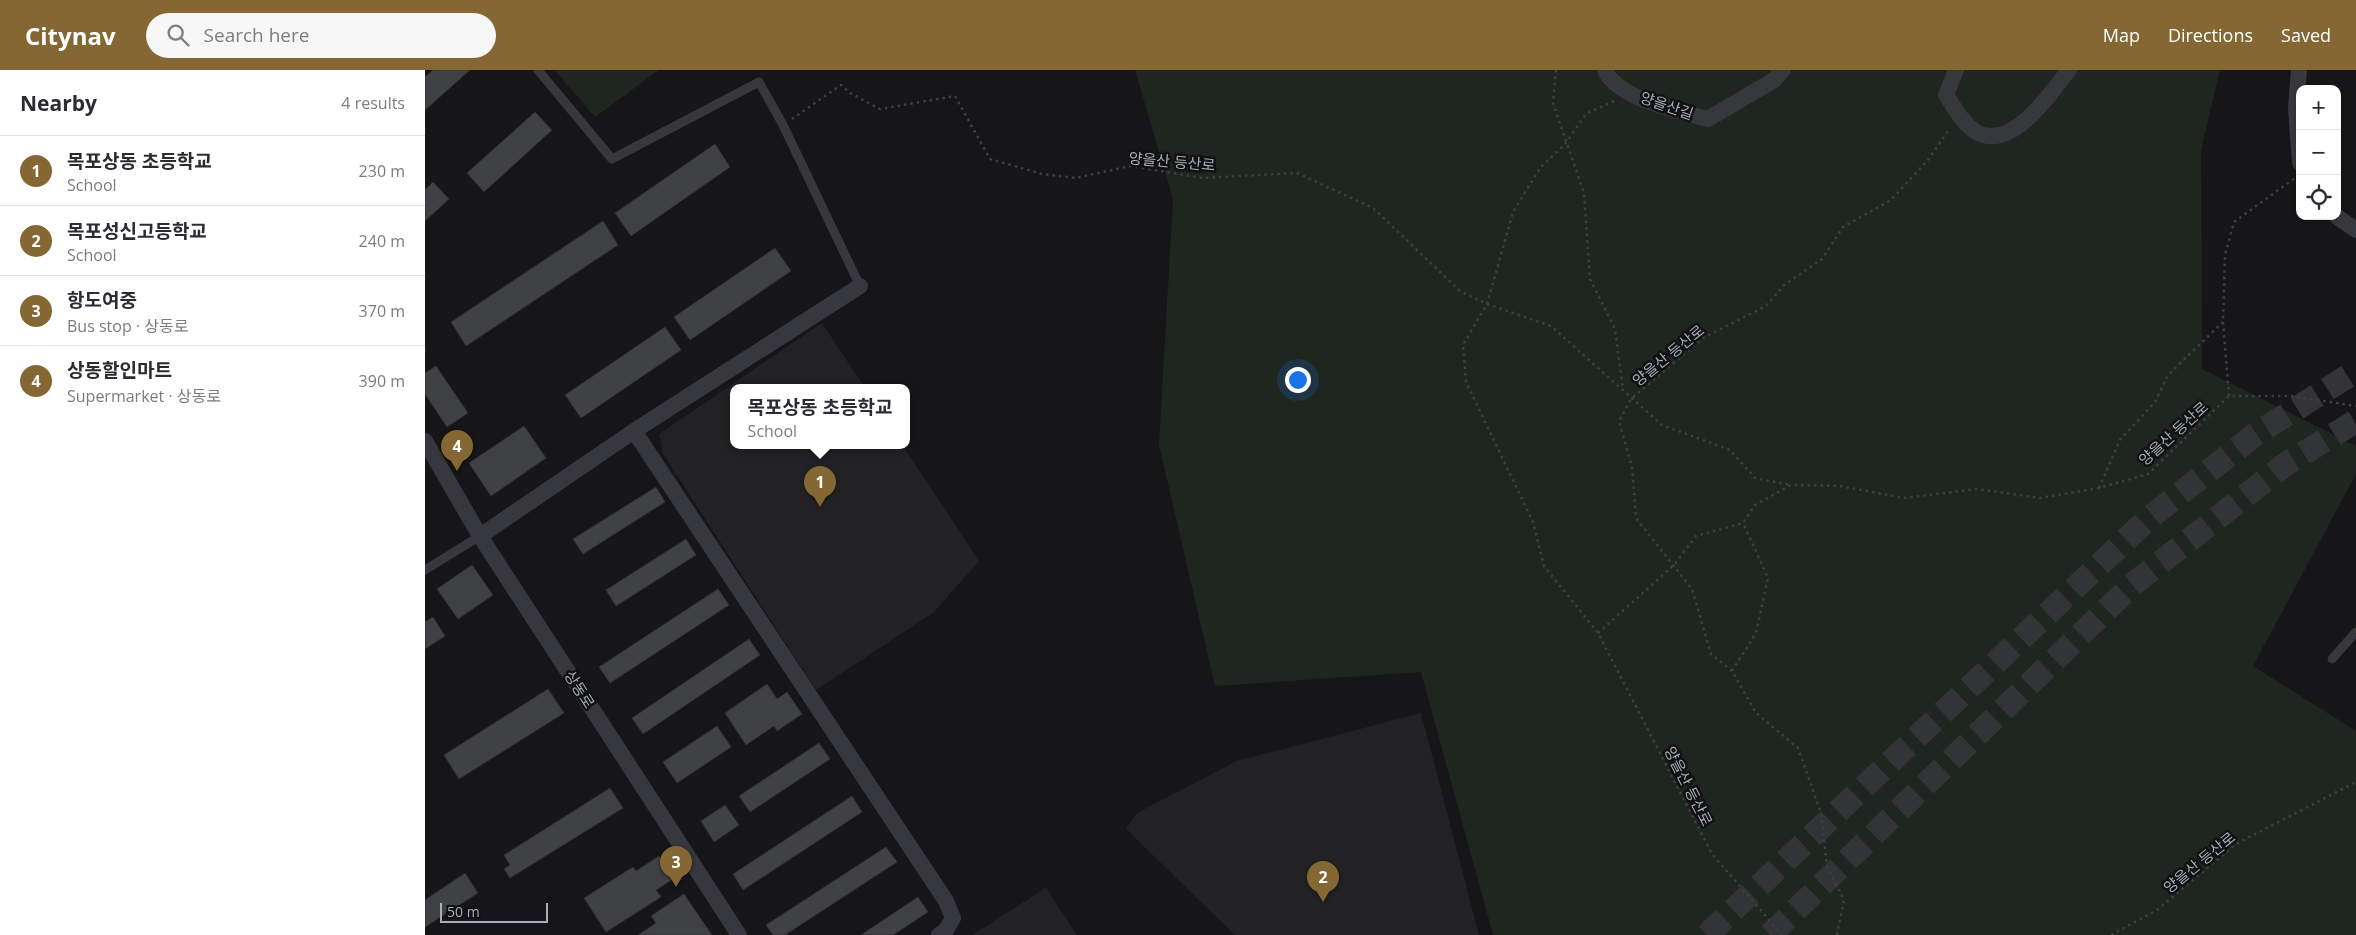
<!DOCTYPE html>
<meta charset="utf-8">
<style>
body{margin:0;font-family:"Open Sans","Noto Sans KR",sans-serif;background:#f7f7f7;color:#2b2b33}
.controls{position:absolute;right:15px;top:15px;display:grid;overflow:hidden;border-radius:10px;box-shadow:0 1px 4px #0004}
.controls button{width:45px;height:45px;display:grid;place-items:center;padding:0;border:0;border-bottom:1px solid #e1e1e2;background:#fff;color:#2b2b33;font:25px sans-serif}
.scale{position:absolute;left:15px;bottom:12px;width:108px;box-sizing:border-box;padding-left:5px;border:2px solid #a8adb8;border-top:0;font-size:14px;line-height:18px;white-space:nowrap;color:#a8adb8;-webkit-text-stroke:4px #111113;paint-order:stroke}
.you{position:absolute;left:872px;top:309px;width:18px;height:18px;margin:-12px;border:4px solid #fff;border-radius:50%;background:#1a73e8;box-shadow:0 0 0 8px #1a73e833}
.badge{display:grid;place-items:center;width:32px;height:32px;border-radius:50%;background:#856733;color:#fff;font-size:16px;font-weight:700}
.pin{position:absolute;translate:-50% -41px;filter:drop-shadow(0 1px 2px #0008)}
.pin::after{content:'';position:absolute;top:26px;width:18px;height:15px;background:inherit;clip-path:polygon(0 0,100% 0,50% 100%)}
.popup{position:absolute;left:305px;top:314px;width:180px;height:65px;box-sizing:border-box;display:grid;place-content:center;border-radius:10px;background:#fff;filter:drop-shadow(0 1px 4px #0005);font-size:16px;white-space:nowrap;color:#7c7c81}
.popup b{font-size:19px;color:#2b2b33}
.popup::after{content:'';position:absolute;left:50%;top:100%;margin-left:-10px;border:10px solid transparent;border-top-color:#fff}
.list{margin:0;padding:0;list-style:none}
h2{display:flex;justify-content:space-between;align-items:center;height:65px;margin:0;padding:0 20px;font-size:21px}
h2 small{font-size:16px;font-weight:400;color:#7c7c81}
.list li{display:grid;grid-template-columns:32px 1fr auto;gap:15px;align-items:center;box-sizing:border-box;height:70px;padding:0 20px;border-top:1px solid #e1e1e2}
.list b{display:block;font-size:19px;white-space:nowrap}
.list p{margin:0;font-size:16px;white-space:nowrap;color:#7c7c81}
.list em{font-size:16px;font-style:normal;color:#7c7c81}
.icon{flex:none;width:28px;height:28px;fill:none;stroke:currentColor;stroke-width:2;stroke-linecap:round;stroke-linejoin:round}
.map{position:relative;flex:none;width:1931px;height:865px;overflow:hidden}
header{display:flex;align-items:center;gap:30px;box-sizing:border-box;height:70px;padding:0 25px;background:#856733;color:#fff}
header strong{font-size:24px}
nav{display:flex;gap:28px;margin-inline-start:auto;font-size:18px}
.search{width:350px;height:45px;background:#f7f7f7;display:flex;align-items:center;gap:12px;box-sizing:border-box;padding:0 18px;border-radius:28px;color:#7c7c81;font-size:19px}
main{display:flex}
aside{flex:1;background:#fff}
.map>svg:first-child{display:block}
</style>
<header>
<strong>Citynav</strong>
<div class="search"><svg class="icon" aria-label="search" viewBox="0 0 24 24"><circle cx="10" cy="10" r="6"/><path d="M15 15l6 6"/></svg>Search here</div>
<nav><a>Map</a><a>Directions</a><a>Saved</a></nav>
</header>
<main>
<aside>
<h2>Nearby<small>4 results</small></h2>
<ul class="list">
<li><span class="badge">1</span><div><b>목포상동 초등학교</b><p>School</p></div><em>230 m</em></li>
<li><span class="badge">2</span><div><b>목포성신고등학교</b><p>School</p></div><em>240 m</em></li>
<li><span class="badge">3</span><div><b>항도여중</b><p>Bus stop · 상동로</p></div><em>370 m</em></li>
<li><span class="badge">4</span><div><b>상동할인마트</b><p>Supermarket · 상동로</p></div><em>390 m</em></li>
</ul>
</aside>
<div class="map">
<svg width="1931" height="865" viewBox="0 0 1931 865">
<rect width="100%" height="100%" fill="#161618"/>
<g fill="#222225">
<path d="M 397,253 L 440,318 L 309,318 L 309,376 L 478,376 L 554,491 L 509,542 L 391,620 L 238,384 L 234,364 Z"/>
<path d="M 996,643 L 1054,865 L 810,865 L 701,759 L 712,743 L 812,691 Z"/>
<path d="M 621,818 L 652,865 L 547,865 Z"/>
</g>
<g fill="#1e261f">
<path d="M 130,0 L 234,0 L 170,47 Z"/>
<path d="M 710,0 L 1795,0 L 1776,80 L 1777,299 L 1931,376 L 1931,404 L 1828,596 L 1931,661 L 1931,865 L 1068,865 L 996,602 L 790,616 L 734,375 L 748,129 Z"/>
</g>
<g fill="#404145" stroke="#303034">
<path d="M 8,0 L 45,0 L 0,40 L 0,7 Z"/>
<path d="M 110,42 L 127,60 L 59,122 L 42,103 Z"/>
<path d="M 290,74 L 305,97 L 206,166 L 190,143 Z"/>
<path d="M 8,112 L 24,129 L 0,151 L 0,120 Z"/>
<path d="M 178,151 L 193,175 L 41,276 L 26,252 Z"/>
<path d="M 350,178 L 366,201 L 265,270 L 249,247 Z"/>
<path d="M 240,257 L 256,280 L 156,348 L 140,325 Z"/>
<path d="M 11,296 L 43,343 L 22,357 L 0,324 L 0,303 Z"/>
<path d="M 99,356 L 121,388 L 66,426 L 44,393 Z"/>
<path d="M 231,417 L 240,432 L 158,484 L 148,469 Z"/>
<path d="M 261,469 L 271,485 L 191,536 L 181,520 Z"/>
<path d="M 47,495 L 68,525 L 33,549 L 12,519 Z"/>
<path d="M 293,519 L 304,535 L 185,613 L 174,597 Z"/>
<path d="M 8,547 L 20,566 L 0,579 L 0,552 Z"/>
<path d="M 324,569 L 335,585 L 218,664 L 207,648 Z"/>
<path d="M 342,614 L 352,629 L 362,622 L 377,644 L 352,661 L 349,656 L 321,675 L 300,643 Z"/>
<path d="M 123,619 L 139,643 L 34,709 L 19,685 Z"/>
<path d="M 292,656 L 306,677 L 252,713 L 238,692 Z"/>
<path d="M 394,673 L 405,689 L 325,742 L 314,726 Z"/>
<path d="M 185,718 L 198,738 L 85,808 L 79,799 L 85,795 L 79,785 Z"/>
<path d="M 427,726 L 437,742 L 318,820 L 308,804 Z"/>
<path d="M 300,735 L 314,755 L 289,772 L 276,751 Z"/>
<path d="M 461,777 L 472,792 L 360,865 L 348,865 L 341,855 Z"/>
<path d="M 234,786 L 248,809 L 231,820 L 236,827 L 181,862 L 159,828 L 208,797 L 211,801 Z"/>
<path d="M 40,803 L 53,823 L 0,857 L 0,830 Z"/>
<path d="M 259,824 L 287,865 L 213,865 L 231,853 L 226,846 Z"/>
<path d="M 493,827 L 503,842 L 468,865 L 436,865 Z"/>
</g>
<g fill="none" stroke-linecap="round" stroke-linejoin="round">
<g stroke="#333438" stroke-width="24" stroke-dasharray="24 12" stroke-linecap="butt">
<path d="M 1282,865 L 1724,448 L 1831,364 L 1931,301"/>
<path d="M 1345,865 L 1707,515 L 1861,394 L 1931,351"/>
</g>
<g stroke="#3d3f44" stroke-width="2.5" stroke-dasharray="2.5 4" stroke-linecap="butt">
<path d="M 1131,0 L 1128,33 L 1159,123 L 1165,209 L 1190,259 L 1198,320"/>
<path d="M 1189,31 L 1161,44 L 1140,74 L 1115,98 L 1088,142 L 1062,234 L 1038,275 L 1041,312 L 1108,452 L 1119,496 L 1173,563 L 1287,784 L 1357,865"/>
<path d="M 367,49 L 416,15 L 425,23 L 455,39 L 530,26 L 565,89 L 617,104 L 651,108 L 705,96 L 777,108 L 872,103 L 948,138 L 1035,221 L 1062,234 L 1126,256 L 1237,355 L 1305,380 L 1330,408 L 1366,415"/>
<path d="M 1804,326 L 1798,252 L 1800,185 L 1809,152 L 1870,108"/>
<path d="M 1674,418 L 1695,370 L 1730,332 L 1743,305 L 1798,252"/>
<path d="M 1173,563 L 1249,495 L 1271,466 L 1318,453 L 1330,435 L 1366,415 L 1415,416 L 1479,428 L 1552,419 L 1615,428 L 1674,418 L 1723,404 L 1804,326 L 1866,326 L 1931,336"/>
<path d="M 1307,601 L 1331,563 L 1343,508 L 1318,453"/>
<path d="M 1412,865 L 1419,830 L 1402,796 L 1396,743 L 1373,678 L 1331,643 L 1307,601 L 1286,584 L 1267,519 L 1211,448 L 1207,397 L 1194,351 L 1206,329 L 1278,268 L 1341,236 L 1359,215 L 1397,189 L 1418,157 L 1466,130 L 1503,90 L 1525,58"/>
<path d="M 1686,865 L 1732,840 L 1811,774 L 1931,712"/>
</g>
<g stroke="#37383d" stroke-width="9">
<path d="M 113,0 L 187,89 L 334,12 L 358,55 L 435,216"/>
<path d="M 0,500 L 55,466"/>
<path d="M 1907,589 L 1931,562"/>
</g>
<g stroke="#37383d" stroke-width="16">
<path d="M 1180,0 C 1192,29 1255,41 1283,49 L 1349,10 L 1358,0"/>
<path d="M 1531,0 L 1521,25 C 1529,37 1539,56 1553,63 C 1589,80 1625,23 1644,0"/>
<path d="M 1874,0 L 1871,38 L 1875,93"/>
<path d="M 1911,146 L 1931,160"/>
<path d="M 209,361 L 521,831 L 528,848 L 521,860 L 514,865"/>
<path d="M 0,371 L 55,466 L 314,865"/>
<path d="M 55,466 L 209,361 L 435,216"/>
</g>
</g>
<g text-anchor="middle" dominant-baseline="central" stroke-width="5" stroke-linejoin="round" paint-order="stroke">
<g font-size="15" fill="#a8adb8" stroke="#111113">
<text transform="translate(1242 35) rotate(19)">양을산길</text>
<text transform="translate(747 91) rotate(5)">양을산 등산로</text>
<text transform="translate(1243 285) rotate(-39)">양을산 등산로</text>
<text transform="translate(1748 363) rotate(-42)">양을산 등산로</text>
<text transform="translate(155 619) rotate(57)">상동로</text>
<text transform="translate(1264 716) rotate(63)">양을산 등산로</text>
<text transform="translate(1774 792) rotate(-39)">양을산 등산로</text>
</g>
</g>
</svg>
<div class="controls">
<button>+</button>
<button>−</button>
<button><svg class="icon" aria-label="locate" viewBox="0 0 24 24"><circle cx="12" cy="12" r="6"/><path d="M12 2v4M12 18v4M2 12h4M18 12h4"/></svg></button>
</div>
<div class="scale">50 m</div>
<div class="you"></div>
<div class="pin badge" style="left:395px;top:437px">1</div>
<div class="popup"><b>목포상동 초등학교</b>School</div>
<div class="pin badge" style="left:898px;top:832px">2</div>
<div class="pin badge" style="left:251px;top:817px">3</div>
<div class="pin badge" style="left:32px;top:401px">4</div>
</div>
</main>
